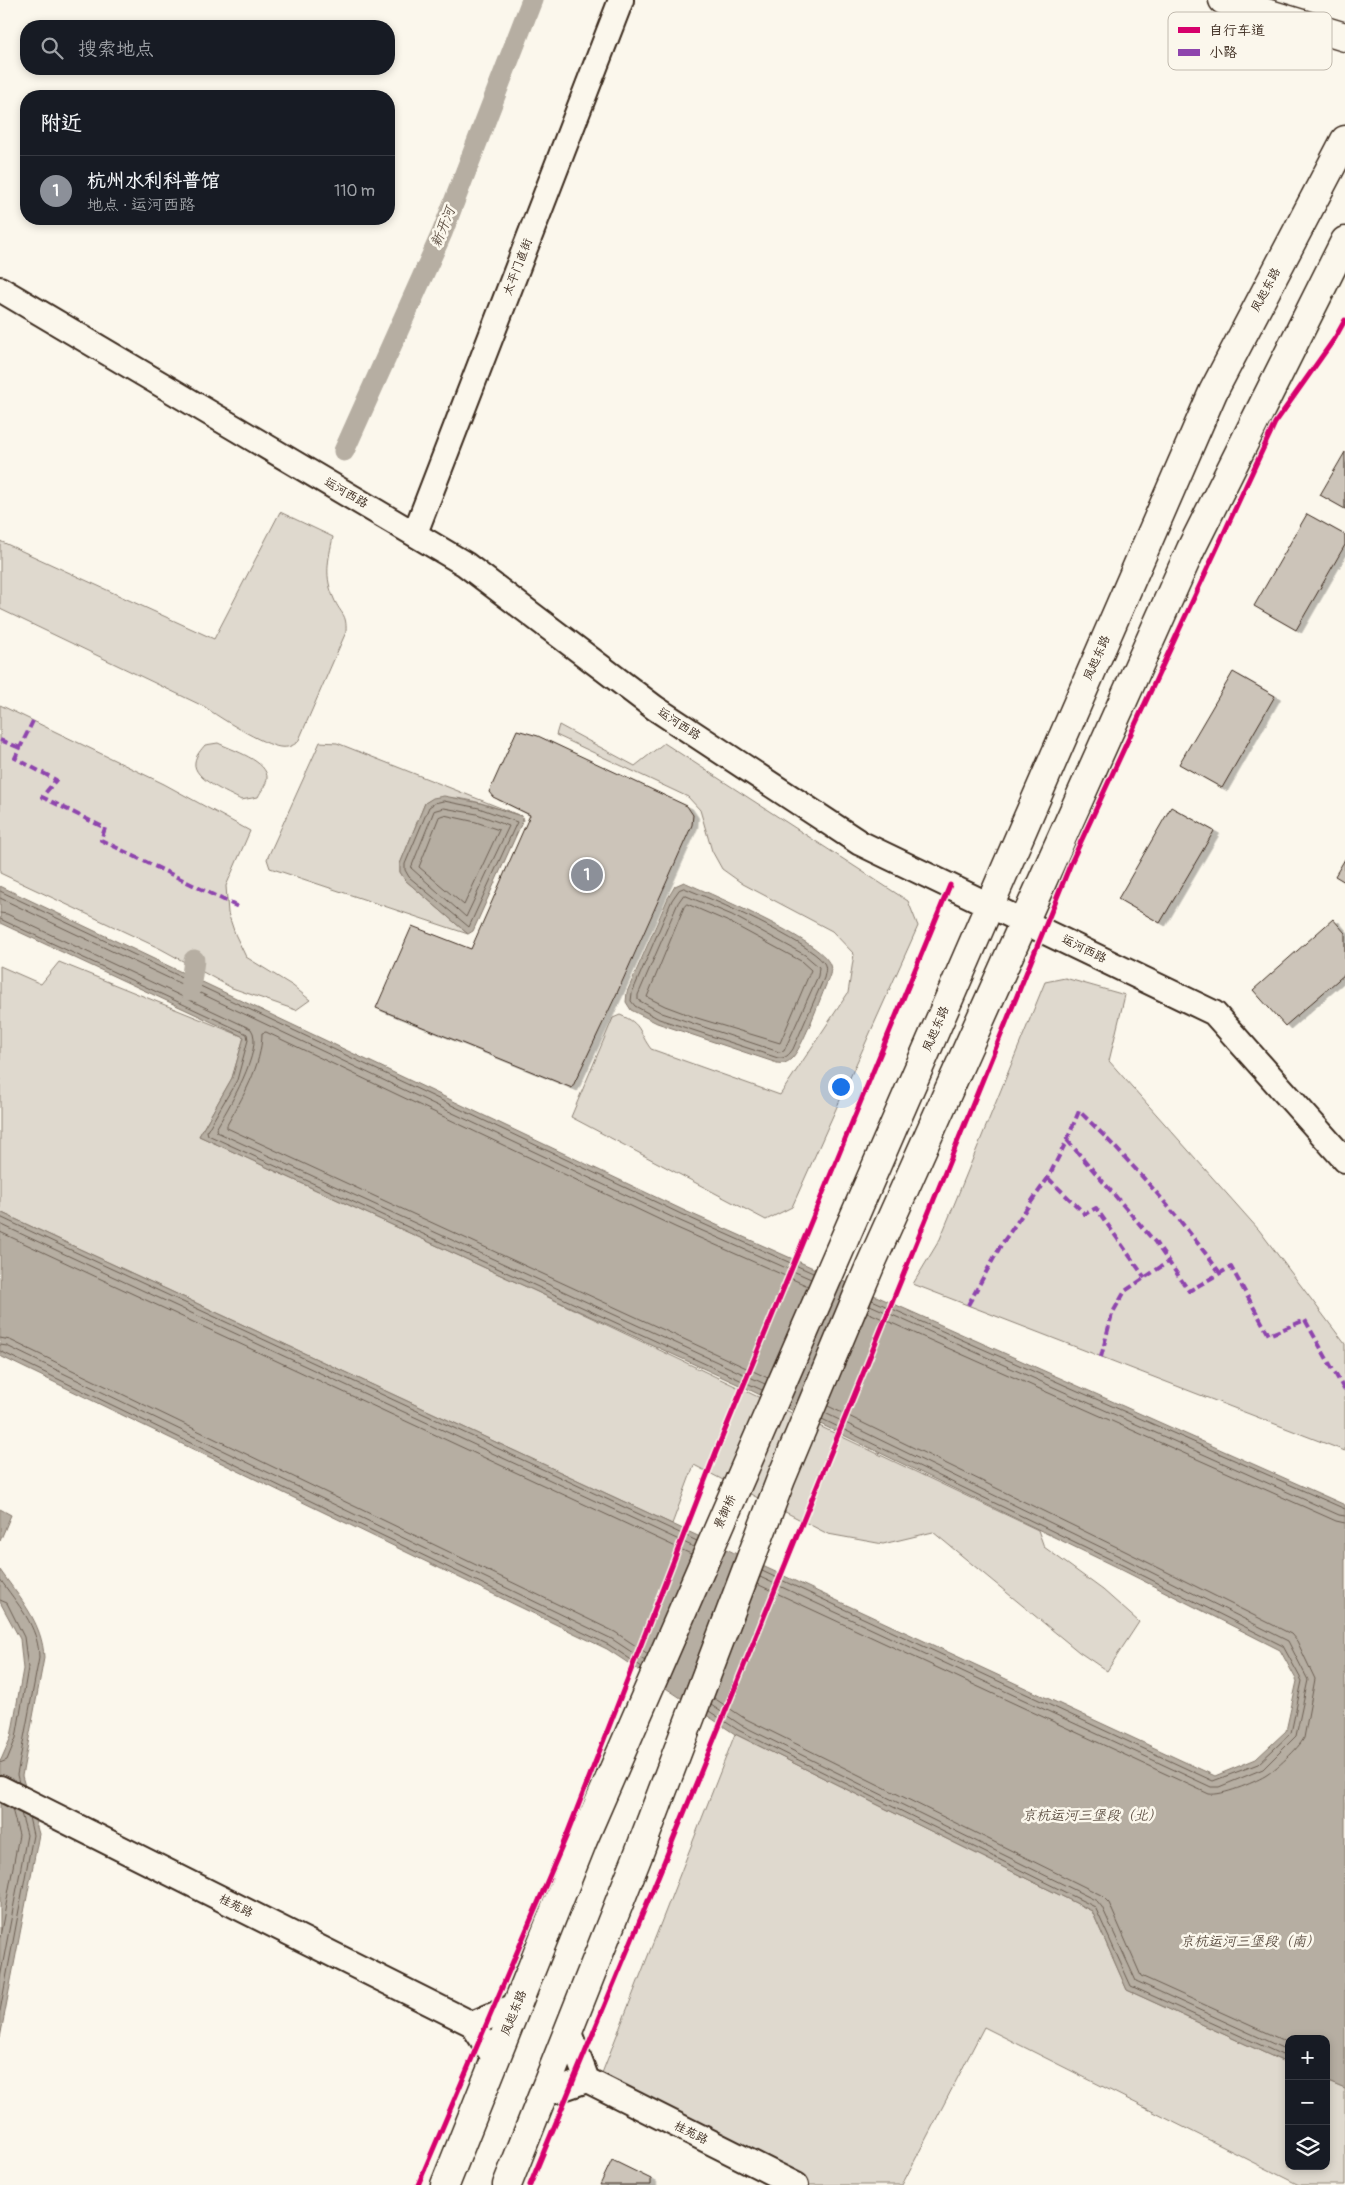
<!DOCTYPE html>
<html lang="zh">
<meta charset="utf-8">
<style>
body{margin:0;font-family:Pangolin,"LXGW WenKai TC",sans-serif;background:#20242c;color:#f1f3f6}
.controls{position:absolute;right:15px;bottom:15px;display:grid;overflow:hidden;border-radius:10px;box-shadow:0 2px 8px #0003}
.controls button{width:45px;height:45px;display:grid;place-items:center;padding:0;border:0;border-bottom:1px solid #363941;background:#171b24;color:#f1f3f6;font:25px sans-serif}
.you{position:absolute;left:840px;top:1086px;width:18px;height:18px;margin:-12px;border:4px solid #fff;border-radius:50%;background:#1a73e8;box-shadow:0 0 0 8px #1a73e833}
.badge{display:grid;place-items:center;width:32px;height:32px;border-radius:50%;background:#8c9099;color:#fff;font-size:16px;font-weight:700}
.pin{position:absolute;translate:-50% -50%;border:2px solid #fff;box-shadow:0 1px 5px #0006}
.list{margin:0;padding:0;list-style:none}
h2{display:flex;justify-content:space-between;align-items:center;height:65px;margin:0;padding:0 20px;font-size:21px}
h2 small{font-size:16px;font-weight:400;color:#9ea1a6}
.list li{display:grid;grid-template-columns:32px 1fr auto;gap:15px;align-items:center;box-sizing:border-box;height:70px;padding:0 20px;border-top:1px solid #363941}
.list b{display:block;font-size:19px;white-space:nowrap}
.list p{margin:0;font-size:16px;white-space:nowrap;color:#9ea1a6}
.list em{font-size:16px;font-style:normal;color:#9ea1a6}
.icon{flex:none;width:28px;height:28px;fill:none;stroke:currentColor;stroke-width:2;stroke-linecap:round;stroke-linejoin:round}
.map{position:relative;flex:none;width:1345px;height:2185px;overflow:hidden}
.search{position:absolute;background:#171b24;box-shadow:0 2px 8px #0003;left:20px;top:20px;width:375px;height:55px;display:flex;align-items:center;gap:12px;box-sizing:border-box;padding:0 18px;border-radius:20px;color:#9ea1a6;font-size:19px}
.panel{position:absolute;background:#171b24;box-shadow:0 2px 8px #0003;left:20px;top:90px;width:375px;height:135px;border-radius:20px}
.map>svg:first-child{display:block}
</style>
<div class="map">
<svg width="1345" height="2185" viewBox="0 0 1345 2185">
<defs>
<filter id="shadow"><feDropShadow dx="5.5" dy="3" stdDeviation="0" flood-color="#0004"/></filter>
</defs>
<rect width="100%" height="100%" fill="#fbf7ec"/>
<filter id="ink" filterUnits="userSpaceOnUse"><feTurbulence type="fractalNoise" baseFrequency=".02" numOctaves="2"/><feDisplacementMap in="SourceGraphic" scale="10" xChannelSelector="R" yChannelSelector="G"/><feConvolveMatrix kernelMatrix="1 2 1 2 8 2 1 2 1" color-interpolation-filters="sRGB"/></filter>
<g filter="url(#ink)">
<g fill="#dfd9ce" stroke="#8d8276">
<path d="M 280,512 L 333,537 C 328,561 324,576 334,599 C 341,615 347,613 346,632 L 298,742 C 292,746 288,748 280,747 C 264,745 218,717 205,707 L 0,609 L 0,541 L 214,639 Z"/>
<path d="M 0,705 L 164,784 L 250,831 L 226,886 L 228,913 L 235,934 L 246,957 L 293,986 L 310,1000 L 296,1010 L 232,988 L 161,949 L 0,873 Z"/>
<path d="M 559,725 L 635,766 L 664,743 L 908,901 L 918,926 L 792,1207 L 766,1220 L 571,1117 L 613,1018 L 620,1015 C 643,1024 638,1032 651,1049 L 780,1095 L 848,993 L 854,954 L 832,931 L 743,884 L 722,869 L 712,851 L 700,810 L 688,797 L 556,735 Z"/>
<path d="M 320,742 L 337,743 L 521,816 C 495,808 449,788 425,803 L 400,864 L 400,872 L 405,880 L 468,934 L 270,868 L 267,859 Z"/>
<path d="M 218,743 C 232,750 269,761 267,779 C 266,785 261,791 258,797 L 241,800 C 229,793 192,779 195,762 C 196,755 201,750 205,745 Z"/>
<path d="M 59,962 L 244,1037 L 232,1078 L 199,1136 L 531,1289 L 1038,1530 L 1044,1547 L 1103,1590 L 1139,1622 L 1107,1671 L 1079,1652 L 933,1532 L 883,1544 L 828,1534 L 694,1465 L 672,1524 L 0,1212 L 0,966 L 41,984 Z"/>
<path d="M 1065,978 L 1125,995 L 1109,1061 L 1259,1230 L 1345,1344 L 1345,1451 L 913,1284 L 940,1239 L 1045,982 Z"/>
<path d="M 735,1734 L 1092,1911 L 1127,1990 L 1289,2064 L 1289,2166 L 1326,2166 L 1326,2081 L 1345,2089 L 1345,2185 L 1299,2185 L 984,2027 L 902,2185 L 790,2185 L 595,2091 Z"/>
</g>
<g fill="#b6aea2" stroke="#85796d">
<path d="M 444,796 L 480,803 L 521,816 L 523,820 L 473,931 L 468,934 L 405,880 L 400,872 L 400,864 L 425,803 L 433,798 Z"/>
<path d="M 684,882 C 710,894 823,941 830,965 C 832,970 830,975 828,980 C 821,996 802,1050 791,1059 C 787,1063 782,1064 777,1063 L 657,1023 L 631,1010 L 626,1002 L 627,992 L 668,898 L 675,886 Z"/>
<path d="M 0,886 L 683,1210 L 1345,1505 L 1345,2089 L 1326,2081 L 1326,2039 L 1289,2039 L 1289,2064 L 1127,1990 L 1092,1911 L 735,1734 L 607,1649 L 0,1356 L 0,1212 L 1215,1776 L 1256,1759 L 1286,1731 L 1297,1681 L 1280,1650 L 1114,1566 L 748,1389 L 199,1136 L 232,1078 L 244,1037 L 0,923 Z"/>
<path d="M 0,1509 L 11,1515 L 0,1541 Z"/>
<path d="M 0,1570 C 19,1597 43,1623 44,1658 L 22,1776 L 39,1834 L 0,2038 L 0,1762 L 11,1737 L 23,1669 L 20,1639 L 0,1602 Z"/>
</g>
<g fill="none" stroke-linecap="round" stroke-linejoin="round">
<g stroke="#6c5f53" stroke-width="1">
<path d="M 444,801 L 479,808 L 517,822 L 469,927 L 409,877 L 405,870 L 405,864 L 429,807 L 435,803 Z"/>
<path d="M 444,808 L 477,814 L 509,826 L 466,917 L 411,868 L 434,811 Z"/>
<path d="M 444,815 L 476,822 L 499,830 L 464,905 L 419,867 L 439,817 Z"/>
<path d="M 684,888 C 711,898 809,942 824,963 C 827,968 825,973 824,978 L 793,1049 C 789,1055 785,1059 778,1058 L 659,1019 L 635,1006 L 631,1001 L 632,993 L 672,900 L 679,890 Z"/>
<path d="M 0,891 L 681,1214 L 813,1273"/>
<path d="M 684,895 L 732,915 L 805,955 L 819,967 L 818,976 L 784,1051 L 779,1052 L 662,1013 L 638,1000 L 638,995 L 678,903 Z"/>
<path d="M 0,898 L 678,1220 L 811,1279"/>
<path d="M 687,904 L 729,922 L 801,961 L 811,970 L 780,1043 L 697,1018 L 665,1006 L 647,997 L 684,907 Z"/>
<path d="M 0,913 L 7,914 L 251,1029 C 265,1048 227,1110 216,1129 L 217,1132 L 765,1384"/>
<path d="M 0,919 L 247,1034 L 248,1040 L 237,1080 L 207,1131 L 208,1135 L 762,1390"/>
<path d="M 0,1217 L 697,1541"/>
<path d="M 0,1224 L 694,1547"/>
<path d="M 0,1232 L 691,1554"/>
<path d="M 872,1300 L 1345,1509"/>
<path d="M 870,1305 L 1339,1515 L 1345,1516"/>
<path d="M 867,1312 L 1336,1521 L 1345,1523"/>
<path d="M 0,1338 L 10,1340 L 615,1632 L 648,1654"/>
<path d="M 0,1345 L 7,1346 L 612,1639 L 645,1661"/>
<path d="M 0,1351 L 609,1645 L 642,1667"/>
<path d="M 768,1378 L 227,1128 L 227,1125 C 242,1098 262,1066 262,1033 L 266,1032 L 675,1227 L 808,1286"/>
<path d="M 762,1571 L 1213,1781 L 1258,1764 L 1291,1733 L 1302,1681 L 1283,1646 L 1116,1562 L 822,1419"/>
<path d="M 760,1577 L 1211,1787 L 1219,1787 L 1263,1769 L 1296,1736 L 1308,1680 L 1288,1641 L 1119,1556 L 825,1413"/>
<path d="M 0,1579 C 17,1604 39,1626 39,1658 L 17,1775 L 19,1783"/>
<path d="M 757,1584 L 1209,1794 C 1222,1796 1253,1783 1265,1776 C 1275,1770 1299,1748 1304,1738 L 1315,1679 L 1297,1641 L 1291,1634 L 1123,1550 L 828,1406"/>
<path d="M 0,1600 L 7,1603 L 24,1637 L 28,1668 L 16,1738 L 7,1760 L 0,1763"/>
<path d="M 714,1698 L 744,1718 L 1101,1895 L 1109,1903 L 1141,1976 L 1289,2043"/>
<path d="M 711,1705 L 741,1725 L 1097,1901 L 1102,1907 L 1136,1981 L 1289,2051"/>
<path d="M 709,1711 L 738,1730 L 1095,1907 L 1131,1986 L 1289,2058"/>
<path d="M 0,1937 L 19,1835 L 12,1809"/>
<path d="M 0,1978 L 27,1835 L 21,1813"/>
<path d="M 0,2011 L 33,1835 L 29,1817"/>
</g>
<g stroke="#b6aea2" stroke-width="21">
<path d="M 344,451 L 442,233 L 532,0"/>
<path d="M 190,990 L 194,960"/>
</g>
</g>
<g fill="#ccc4b9" stroke="#3b2a1e" filter="url(#shadow)">
<path d="M 1345,452 L 1345,509 L 1320,495 Z"/>
<path d="M 1307,514 L 1345,535 L 1345,545 L 1296,630 L 1254,606 Z"/>
<path d="M 1233,672 L 1275,696 L 1222,788 L 1179,764 Z"/>
<path d="M 517,730 L 538,736 L 687,806 L 693,815 L 692,825 L 618,991 L 572,1088 L 376,1008 L 412,926 L 471,949 L 530,815 L 493,797 L 489,792 Z"/>
<path d="M 1171,807 L 1214,831 L 1160,923 L 1118,899 Z"/>
<path d="M 1345,859 L 1345,882 L 1335,876 Z"/>
<path d="M 1333,919 L 1345,933 L 1345,974 L 1285,1026 L 1253,990 Z"/>
<path d="M 612,2160 L 651,2179 L 651,2185 L 600,2185 Z"/>
</g>
<g fill="none" stroke-linecap="round" stroke-linejoin="round">
<g stroke="#3b2a1e" stroke-width="28">
<g id="minor">
<path d="M 0,289 L 465,564 L 655,708 L 860,843 L 1214,1013 L 1345,1160"/>
<path d="M 415,533 L 621,0"/>
<path d="M 0,1788 L 472,2024 L 495,2059"/>
<path d="M 472,2024 L 517,2005"/>
<path d="M 568,2030 L 587,2080 L 796,2185"/>
<path d="M 543,2095 L 587,2080"/>
</g>
</g>
<g stroke="#3b2a1e" stroke-width="31">
<g id="major">
<path d="M 1223,0 L 1345,37"/>
<path d="M 445,2185 L 583,1840 L 1213,392 L 1345,140"/>
<path d="M 507,2185 L 637,1858 L 781,1479 L 870,1266 L 1191,549 L 1345,241"/>
</g>
</g>
<use href="#minor" stroke="#fbf7ec" stroke-width="24"/>
<use href="#major" stroke="#fbf7ec" stroke-width="28"/>
<g stroke="#8e44ad" stroke-width="4" stroke-dasharray="8 4" stroke-linecap="butt">
<path d="M 33,721 L 15,758 L 56,780 L 42,797 L 105,828 L 101,840 L 238,907"/>
<path d="M 0,740 L 20,748"/>
<path d="M 1067,1140 L 1155,1242 L 1189,1291 L 1231,1267 L 1269,1335 L 1305,1320 L 1345,1391"/>
<path d="M 1048,1178 L 1085,1214 L 1096,1208 L 1145,1278"/>
<path d="M 968,1305 L 1001,1245 L 1048,1178 L 1067,1140 L 1079,1111 C 1131,1161 1178,1215 1220,1273"/>
<path d="M 1101,1357 L 1112,1314 L 1125,1291 L 1168,1262"/>
</g>
<g stroke="#fbf7ec" stroke-width="8">
<g id="cycleway">
<path d="M 418,2185 L 566,1837 L 716,1452 L 950,885"/>
<path d="M 530,2185 L 660,1872 L 1071,863 L 1275,423 L 1335,338 L 1345,320"/>
</g>
</g>
<use href="#cycleway" stroke="#d6006c" stroke-width="5"/>
</g>
</g>
<g text-anchor="middle" dominant-baseline="central" stroke-width="5" stroke-linejoin="round" paint-order="stroke">
<g font-size="12" fill="#3b2a1e" stroke="#fbf7ec">
<text transform="translate(518 267) rotate(-69)">太平门直街</text>
<text transform="translate(1266 290) rotate(-62)">凤起东路</text>
<text transform="translate(346 493) rotate(30)">运河西路</text>
<text transform="translate(1097 658) rotate(-66)">凤起东路</text>
<text transform="translate(679 724) rotate(33)">运河西路</text>
<text transform="translate(1084 949) rotate(26)">运河西路</text>
<text transform="translate(936 1029) rotate(-67)">凤起东路</text>
<text transform="translate(725 1512) rotate(-66)">景御桥</text>
<text transform="translate(236 1906) rotate(27)">桂苑路</text>
<text transform="translate(514 2013) rotate(-68)">凤起东路</text>
<text transform="translate(691 2133) rotate(27)">桂苑路</text>
</g>
<g font-size="14" font-style="italic" fill="#605246" stroke="#fbf7ec">
<text transform="translate(443 227) rotate(-68)">新开河</text>
<text x="1092" y="1815">京杭运河三堡段（北）</text>
<text x="1250" y="1941">京杭运河三堡段（南）</text>
</g>
</g>
<rect x="1168" y="12" width="164" height="58" rx="8" fill="#fbf7ec" stroke="#c1baae" stroke-width="1"/>
<rect x="1178" y="27" width="22" height="6" fill="#d6006c"/>
<rect x="1178" y="49" width="22" height="7" fill="#8e44ad"/>
<g font-size="14" fill="#3b2a1e">
<text x="1209" y="35">自行车道</text>
<text x="1209" y="57">小路</text>
</g>
</svg>
<div class="controls">
<button>+</button>
<button>−</button>
<button><svg class="icon" aria-label="layers" viewBox="0 0 24 24"><path d="M12 4l9 5-9 5-9-5zM3 14l9 5 9-5"/></svg></button>
</div>
<div class="you"></div>
<div class="pin badge" style="left:587px;top:875px">1</div>
<div class="search"><svg class="icon" aria-label="search" viewBox="0 0 24 24"><circle cx="10" cy="10" r="6"/><path d="M15 15l6 6"/></svg>搜索地点</div>
<section class="panel">
<h2>附近<small></small></h2>
<ul class="list">
<li><span class="badge">1</span><div><b>杭州水利科普馆</b><p>地点 · 运河西路</p></div><em>110 m</em></li>
</ul>
</section>
</div>
